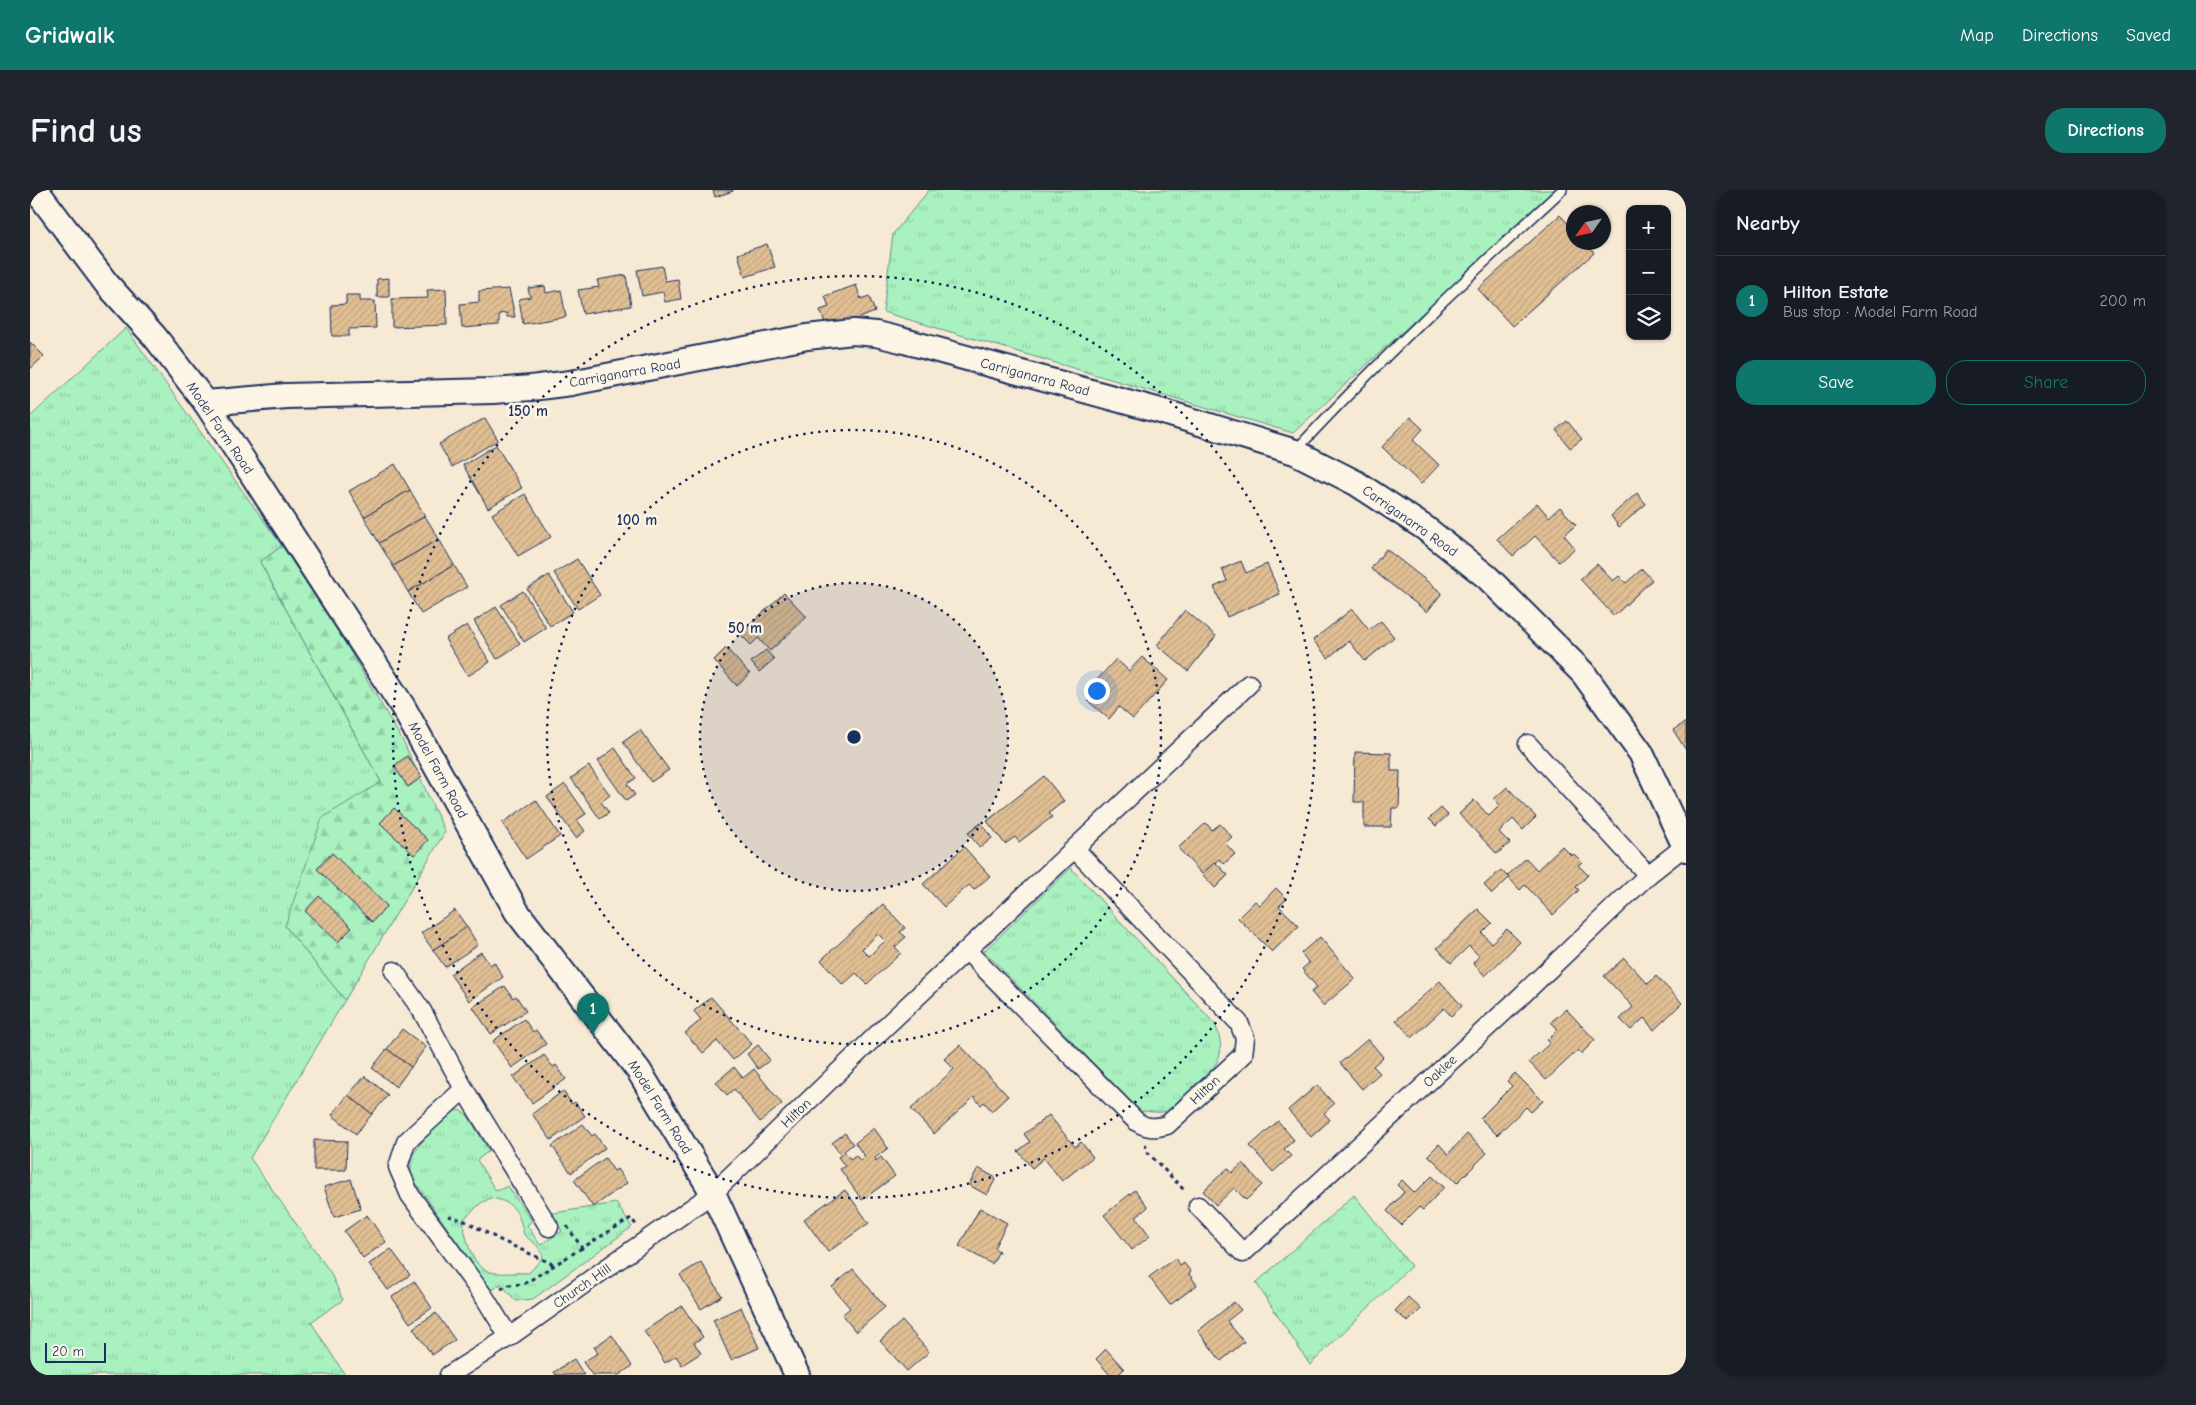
<!DOCTYPE html>
<meta charset="utf-8">
<style>
body{margin:0;font-family:"Comic Neue",sans-serif;background:#20242c;color:#f1f3f6}
.controls{position:absolute;right:15px;top:15px;display:grid;overflow:hidden;border-radius:10px;box-shadow:0 1px 4px #0004}
.controls button{width:45px;height:45px;display:grid;place-items:center;padding:0;border:0;border-bottom:1px solid #363941;background:#171b24;color:#f1f3f6;font:25px sans-serif}
.compass{position:absolute;left:1536px;top:15px;width:45px;height:45px;border-radius:50%;background:#171b24;box-shadow:0 1px 4px #0004;rotate:236deg}
.scale{position:absolute;left:15px;bottom:12px;width:61px;box-sizing:border-box;padding-left:5px;border:2px solid #1b2f5e;border-top:0;font-size:14px;line-height:18px;white-space:nowrap;color:#1b2f5e;-webkit-text-stroke:4px #fcf5e5;paint-order:stroke}
.you{position:absolute;left:1066px;top:500px;width:18px;height:18px;margin:-12px;border:4px solid #fff;border-radius:50%;background:#1a73e8;box-shadow:0 0 0 8px #1a73e833}
.badge{display:grid;place-items:center;width:32px;height:32px;border-radius:50%;background:#0f766e;color:#fff;font-size:16px;font-weight:700}
.pin{position:absolute;translate:-50% -41px;filter:drop-shadow(0 1px 2px #0008)}
.pin::after{content:'';position:absolute;top:26px;width:18px;height:15px;background:inherit;clip-path:polygon(0 0,100% 0,50% 100%)}
.list{margin:0;padding:0;list-style:none}
h2{display:flex;justify-content:space-between;align-items:center;height:65px;margin:0;padding:0 20px;font-size:21px}
h2 small{font-size:16px;font-weight:400;color:#9ea1a6}
.list li{display:grid;grid-template-columns:32px 1fr auto;gap:15px;align-items:center;box-sizing:border-box;height:90px;padding:0 20px;border-top:1px solid #363941}
.list b{display:block;font-size:19px;white-space:nowrap}
.list p{margin:0;font-size:16px;white-space:nowrap;color:#9ea1a6}
.list em{font-size:16px;font-style:normal;color:#9ea1a6}
.actions{display:flex;gap:10px;padding:15px 20px}
.actions a{flex:1;padding:11px 0;border:1px solid #0f766e;border-radius:20px;text-align:center;font-size:18px;color:#0f766e}
.actions .main{background:#0f766e;color:#fff}
.icon{flex:none;width:28px;height:28px;fill:none;stroke:currentColor;stroke-width:2;stroke-linecap:round;stroke-linejoin:round}
.map{position:relative;flex:none;width:1656px;height:1185px;overflow:hidden;border-radius:20px}
header{display:flex;align-items:center;gap:30px;box-sizing:border-box;height:70px;padding:0 25px;background:#0f766e;color:#fff}
header strong{font-size:24px}
nav{display:flex;gap:28px;margin-inline-start:auto;font-size:18px}
.intro{display:flex;align-items:center;justify-content:space-between;box-sizing:border-box;height:120px;padding:0 30px}
h1{margin:0;font-size:35px}
.button{padding:12px 22px;border-radius:20px;background:#0f766e;color:#fff;font-size:18px;font-weight:700}
main{display:flex;gap:30px;padding:0 30px}
aside{flex:1;background:#171b24;border-radius:20px;box-shadow:0 1px 4px #0004}
.map>svg:first-child{display:block}
</style>
<header>
<strong>Gridwalk</strong>
<nav><a>Map</a><a>Directions</a><a>Saved</a></nav>
</header>
<div class="intro"><h1>Find us</h1><a class="button">Directions</a></div>
<main>
<div class="map">
<svg width="1656" height="1185" viewBox="0 0 1656 1185">
<defs>
<pattern id="grass-tufts" width="24" height="20" patternUnits="userSpaceOnUse" patternTransform="scale(1.25)"><rect width="24" height="20" fill="#a9f1bf"/><path d="M3 7l-1-3M5 7V3M7 7l1-3M15 17l-1-3M17 17v-4M19 17l1-3" fill="none" stroke="#91cfa7"/></pattern>
<pattern id="forest-firs" width="22" height="20" patternUnits="userSpaceOnUse" patternTransform="scale(1.25)"><rect width="22" height="20" fill="#a9f1bf"/><path d="M5 1l3.5 6h-7zM16 11l3.5 6h-7z" fill="#91cfa7"/></pattern>
<pattern id="building-hatch" width="6" height="6" patternUnits="userSpaceOnUse" patternTransform="scale(1.25)"><rect width="6" height="6" fill="#e1bf93"/><path d="M-1 1l2-2M0 6l6-6M5 7l2-2" fill="none" stroke="#c0a481"/></pattern>
</defs>
<rect width="100%" height="100%" fill="#f7ead5"/>
<filter id="ink" filterUnits="userSpaceOnUse"><feTurbulence type="fractalNoise" baseFrequency=".02" numOctaves="2"/><feDisplacementMap in="SourceGraphic" scale="10" xChannelSelector="R" yChannelSelector="G"/><feConvolveMatrix kernelMatrix="1 2 1 2 8 2 1 2 1" color-interpolation-filters="sRGB"/></filter>
<g filter="url(#ink)">
<g fill="url(#grass-tufts)" stroke="#62908e" fill-rule="evenodd">
<path d="M 899,0 L 1526,0 L 1263,243 L 853,122 L 863,44 Z"/>
<path d="M 96,138 L 252,356 L 230,372 L 351,592 L 255,736 L 315,810 L 220,968 L 300,1082 L 313,1110 L 281,1132 L 315,1185 L 0,1185 L 0,227 Z"/>
<path d="M 1041,678 L 1185,834 C 1189,845 1192,853 1190,864 C 1186,881 1151,918 1134,922 C 1127,923 1117,921 1110,921 L 954,761 Z"/>
<path d="M 430,920 L 438,926 L 459,961 L 447,970 L 466,1001 L 478,996 L 502,1031 L 497,1035 L 510,1055 L 532,1041 L 522,1025 L 524,1023 L 586,1013 L 602,1037 L 503,1109 L 486,1111 L 471,1094 L 461,1101 L 381,986 L 381,967 L 412,924 ZM 461,1008 C 485,1012 489,1022 494,1045 C 503,1053 510,1055 513,1067 L 499,1083 C 488,1082 477,1084 466,1083 C 441,1081 436,1049 433,1030 L 451,1013 Z"/>
<path d="M 1324,1005 L 1381,1076 L 1280,1175 L 1226,1093 Z"/>
</g>
<path fill="url(#forest-firs)" stroke="#62908e" d="M 252,356 L 314,451 L 374,553 L 415,642 L 315,810 L 255,736 L 292,628 L 351,592 L 230,372 Z"/>
<g fill="url(#building-hatch)" stroke="#1b2f5e" fill-rule="evenodd">
<path d="M 683,0 L 703,0 L 703,1 L 685,7 Z"/>
<path d="M 1530,25 L 1544,40 L 1544,52 L 1555,52 L 1564,63 L 1482,136 L 1448,99 Z"/>
<path d="M 737,54 L 745,77 L 715,87 L 708,64 Z"/>
<path d="M 632,76 L 635,91 L 648,89 L 651,109 L 635,112 L 633,102 L 612,106 L 607,80 Z"/>
<path d="M 596,85 L 601,116 L 553,124 L 548,100 L 569,97 L 567,90 Z"/>
<path d="M 359,88 L 359,107 L 347,107 L 347,89 Z"/>
<path d="M 826,95 L 831,109 L 839,106 L 845,122 L 798,140 L 790,120 L 799,117 L 795,106 Z"/>
<path d="M 515,96 L 516,103 L 531,100 L 536,127 L 493,134 L 489,109 L 500,107 L 498,98 Z"/>
<path d="M 416,99 L 417,135 L 362,137 L 362,109 L 398,108 L 397,100 Z"/>
<path d="M 479,99 L 485,127 L 477,127 L 477,123 L 469,124 L 469,135 L 432,138 L 430,114 L 449,112 L 449,101 Z"/>
<path d="M 316,105 L 330,105 L 330,111 L 345,111 L 346,138 L 319,139 L 319,146 L 302,146 L 301,115 L 316,114 Z"/>
<path d="M 0,152 L 14,166 L 0,179 Z"/>
<path d="M 1380,227 L 1393,239 L 1383,250 L 1409,275 L 1391,294 L 1352,257 Z"/>
<path d="M 455,228 L 468,250 L 422,277 L 409,254 Z"/>
<path d="M 1537,231 L 1552,249 L 1540,258 L 1526,240 Z"/>
<path d="M 466,255 L 492,298 L 458,318 L 433,275 Z"/>
<path d="M 365,274 L 380,300 L 334,327 L 319,301 Z"/>
<path d="M 380,300 L 395,326 L 349,353 L 334,327 Z"/>
<path d="M 1607,303 L 1616,314 L 1589,337 L 1581,326 Z"/>
<path d="M 495,304 L 521,347 L 488,366 L 462,324 Z"/>
<path d="M 1507,313 L 1519,327 L 1530,317 L 1546,335 L 1534,345 L 1545,358 L 1529,372 L 1505,346 L 1483,366 L 1467,349 Z"/>
<path d="M 395,326 L 409,349 L 363,376 L 349,353 Z"/>
<path d="M 409,349 L 424,375 L 378,402 L 363,376 Z"/>
<path d="M 1356,359 L 1412,403 L 1397,422 L 1341,379 Z"/>
<path d="M 547,369 L 570,405 L 548,419 L 524,383 Z"/>
<path d="M 1211,371 L 1216,383 L 1237,374 L 1250,404 L 1197,427 L 1184,397 L 1197,391 L 1192,379 Z"/>
<path d="M 1567,374 L 1583,391 L 1589,386 L 1596,393 L 1612,379 L 1622,390 L 1584,426 L 1550,389 Z"/>
<path d="M 424,375 L 437,397 L 391,424 L 378,402 Z"/>
<path d="M 519,385 L 543,422 L 520,436 L 497,399 Z"/>
<path d="M 493,401 L 516,438 L 494,452 L 471,415 Z"/>
<path d="M 754,403 L 777,427 L 740,461 L 728,448 L 721,455 L 710,444 Z"/>
<path d="M 466,417 L 490,454 L 467,469 L 444,431 Z"/>
<path d="M 1322,419 L 1339,440 L 1351,431 L 1364,447 L 1335,471 L 1319,451 L 1298,468 L 1283,450 Z"/>
<path d="M 1155,420 L 1186,446 L 1158,481 L 1127,455 Z"/>
<path d="M 437,435 L 460,472 L 438,486 L 415,449 Z"/>
<path d="M 696,458 L 720,484 L 707,496 L 684,470 Z"/>
<path d="M 736,460 L 744,469 L 729,482 L 721,472 Z"/>
<path d="M 1112,467 L 1138,490 L 1103,529 L 1089,517 L 1079,529 L 1058,511 L 1071,496 L 1066,491 L 1086,469 L 1099,481 Z"/>
<path d="M 1656,532 L 1656,560 L 1643,540 Z"/>
<path d="M 610,540 L 639,580 L 621,592 L 593,552 Z"/>
<path d="M 585,558 L 606,588 L 597,594 L 605,605 L 596,611 L 568,571 Z"/>
<path d="M 1325,562 L 1361,563 L 1361,581 L 1370,581 L 1369,618 L 1362,618 L 1361,637 L 1334,637 L 1334,612 L 1324,612 Z"/>
<path d="M 377,566 L 392,587 L 378,597 L 364,576 Z"/>
<path d="M 559,576 L 580,605 L 571,612 L 579,623 L 570,629 L 541,588 Z"/>
<path d="M 1014,586 L 1034,611 L 1019,623 L 1022,627 L 989,652 L 985,647 L 975,654 L 957,631 Z"/>
<path d="M 535,594 L 556,624 L 547,630 L 555,641 L 546,648 L 517,607 Z"/>
<path d="M 1477,597 L 1506,627 L 1493,640 L 1483,629 L 1469,642 L 1480,653 L 1467,664 L 1429,624 L 1444,610 L 1459,626 L 1470,615 L 1464,609 Z"/>
<path d="M 506,610 L 530,646 L 496,669 L 472,633 Z"/>
<path d="M 364,618 L 398,650 L 384,665 L 350,633 Z"/>
<path d="M 1411,618 L 1418,625 L 1406,636 L 1399,629 Z"/>
<path d="M 951,633 L 962,648 L 950,658 L 938,643 Z"/>
<path d="M 1176,633 L 1182,640 L 1190,634 L 1202,647 L 1195,653 L 1205,664 L 1194,674 L 1189,669 L 1172,684 L 1148,658 Z"/>
<path d="M 1532,656 L 1542,666 L 1544,664 L 1552,672 L 1548,675 L 1558,685 L 1546,697 L 1549,700 L 1523,725 L 1495,695 L 1490,700 L 1477,686 L 1496,668 L 1507,680 Z"/>
<path d="M 934,657 L 960,686 L 944,700 L 939,695 L 914,717 L 893,694 Z"/>
<path d="M 302,663 L 357,716 L 342,732 L 287,679 Z"/>
<path d="M 1185,672 L 1198,685 L 1185,698 L 1172,684 Z"/>
<path d="M 1471,680 L 1479,688 L 1462,704 L 1454,695 Z"/>
<path d="M 1246,698 L 1257,709 L 1249,716 L 1269,736 L 1242,762 L 1208,728 L 1225,711 L 1230,715 Z"/>
<path d="M 289,706 L 322,738 L 308,752 L 275,721 Z"/>
<path d="M 853,714 L 875,738 L 870,742 L 876,747 L 865,757 L 871,763 L 837,794 L 826,783 L 813,795 L 791,770 ZM 848,744 L 855,751 L 839,766 L 832,759 Z"/>
<path d="M 1448,719 L 1462,733 L 1452,743 L 1461,753 L 1477,739 L 1490,752 L 1455,786 L 1443,773 L 1449,766 L 1439,756 L 1421,773 L 1407,758 Z"/>
<path d="M 425,720 L 437,737 L 403,760 L 391,743 Z"/>
<path d="M 437,737 L 448,755 L 415,777 L 403,760 Z"/>
<path d="M 1290,747 L 1325,789 L 1293,816 L 1281,802 L 1287,797 L 1272,779 L 1279,773 L 1271,763 Z"/>
<path d="M 451,762 L 460,775 L 464,772 L 473,787 L 439,811 L 420,784 Z"/>
<path d="M 1594,768 L 1618,794 L 1626,786 L 1652,813 L 1624,840 L 1614,828 L 1601,840 L 1590,829 L 1603,817 L 1574,786 Z"/>
<path d="M 1410,791 L 1432,816 L 1421,826 L 1414,818 L 1382,848 L 1366,830 Z"/>
<path d="M 475,796 L 483,808 L 486,806 L 496,821 L 461,844 L 443,817 Z"/>
<path d="M 681,807 L 722,854 L 703,870 L 687,851 L 673,863 L 655,843 L 671,830 L 664,821 Z"/>
<path d="M 1536,819 L 1565,850 L 1551,864 L 1548,860 L 1516,890 L 1499,872 L 1520,853 L 1517,850 L 1528,839 L 1521,832 Z"/>
<path d="M 494,829 L 503,842 L 506,840 L 516,854 L 482,878 L 463,851 Z"/>
<path d="M 372,839 L 396,857 L 381,877 L 357,859 Z"/>
<path d="M 1338,849 L 1353,867 L 1343,876 L 1350,883 L 1332,899 L 1310,873 Z"/>
<path d="M 728,855 L 740,870 L 728,879 L 717,864 Z"/>
<path d="M 930,855 L 978,906 L 962,921 L 954,912 L 951,915 L 944,907 L 904,944 L 881,919 L 924,879 L 914,869 Z"/>
<path d="M 357,859 L 381,877 L 366,897 L 342,878 Z"/>
<path d="M 514,865 L 523,877 L 526,875 L 536,889 L 502,913 L 483,887 Z"/>
<path d="M 704,877 L 713,888 L 724,879 L 752,914 L 730,932 L 704,899 L 697,905 L 686,892 Z"/>
<path d="M 1485,883 L 1513,911 L 1501,922 L 1496,917 L 1467,945 L 1450,928 L 1482,896 L 1477,891 Z"/>
<path d="M 335,886 L 358,905 L 342,924 L 318,905 Z"/>
<path d="M 1287,895 L 1304,914 L 1294,923 L 1300,930 L 1281,947 L 1258,920 Z"/>
<path d="M 533,901 L 542,914 L 545,912 L 555,926 L 521,950 L 502,924 Z"/>
<path d="M 318,905 L 342,924 L 326,944 L 302,925 Z"/>
<path d="M 1019,925 L 1045,957 L 1051,952 L 1063,967 L 1032,991 L 1014,968 L 1002,978 L 988,961 L 1000,952 L 994,944 Z"/>
<path d="M 1248,931 L 1264,950 L 1254,959 L 1261,966 L 1243,982 L 1220,956 Z"/>
<path d="M 553,934 L 562,946 L 565,944 L 575,958 L 541,983 L 522,956 Z"/>
<path d="M 844,938 L 858,958 L 845,968 L 846,971 L 851,967 L 865,986 L 832,1010 L 810,979 L 815,976 L 808,967 L 811,965 L 802,953 L 815,943 L 823,954 L 814,961 L 820,969 L 826,965 L 830,971 L 835,967 L 825,953 Z"/>
<path d="M 1437,944 L 1457,963 L 1427,993 L 1398,965 L 1409,954 L 1418,964 Z"/>
<path d="M 284,950 L 317,951 L 316,980 L 284,980 Z"/>
<path d="M 575,968 L 584,981 L 587,979 L 597,993 L 563,1017 L 544,990 Z"/>
<path d="M 1213,973 L 1232,995 L 1216,1010 L 1204,998 L 1186,1015 L 1173,1001 L 1198,978 L 1202,983 Z"/>
<path d="M 948,978 L 966,988 L 957,1005 L 939,995 Z"/>
<path d="M 1402,986 L 1414,997 L 1393,1020 L 1389,1017 L 1371,1035 L 1357,1021 L 1374,1002 L 1367,995 L 1372,990 L 1385,1003 Z"/>
<path d="M 321,989 L 331,1019 L 304,1027 L 294,997 Z"/>
<path d="M 815,1000 L 839,1033 L 798,1062 L 774,1029 Z"/>
<path d="M 1105,1000 L 1118,1017 L 1106,1027 L 1120,1046 L 1102,1060 L 1074,1025 Z"/>
<path d="M 950,1018 L 977,1033 L 964,1058 L 969,1061 L 962,1074 L 929,1056 Z"/>
<path d="M 337,1025 L 356,1052 L 333,1068 L 314,1041 Z"/>
<path d="M 361,1059 L 380,1085 L 358,1100 L 339,1074 Z"/>
<path d="M 1145,1068 L 1150,1076 L 1154,1073 L 1161,1082 L 1159,1084 L 1167,1095 L 1140,1115 L 1119,1087 Z"/>
<path d="M 671,1072 L 692,1106 L 671,1119 L 650,1085 Z"/>
<path d="M 823,1079 L 855,1117 L 826,1142 L 812,1125 L 820,1118 L 802,1097 Z"/>
<path d="M 384,1091 L 402,1118 L 380,1133 L 362,1107 Z"/>
<path d="M 1378,1107 L 1391,1119 L 1378,1132 L 1365,1121 Z"/>
<path d="M 1204,1112 L 1211,1120 L 1197,1131 L 1214,1152 L 1191,1171 L 1168,1141 Z"/>
<path d="M 652,1116 L 673,1147 L 664,1153 L 671,1163 L 652,1175 L 646,1166 L 635,1173 L 614,1141 Z"/>
<path d="M 711,1117 L 729,1158 L 701,1170 L 683,1130 Z"/>
<path d="M 406,1123 L 425,1150 L 402,1165 L 383,1138 Z"/>
<path d="M 872,1131 L 899,1162 L 877,1181 L 850,1151 Z"/>
<path d="M 582,1145 L 602,1176 L 589,1185 L 562,1185 L 553,1172 L 568,1163 L 564,1157 Z"/>
<path d="M 1076,1159 L 1094,1179 L 1088,1185 L 1080,1185 L 1066,1169 Z"/>
<path d="M 544,1169 L 554,1185 L 526,1185 L 524,1182 Z"/>
</g>
<g fill="none" stroke-linecap="round" stroke-linejoin="round">
<g stroke="#1b2f5e" stroke-width="12">
<path id="lane" d="M 1266,260 C 1350,169 1441,84 1532,0"/>
</g>
<g stroke="#1b2f5e" stroke-width="21">
<g id="street">
<path d="M 1498,554 L 1618,685"/>
<path d="M 937,761 L 1107,932 C 1118,939 1125,938 1137,935 L 1213,865 L 1215,848 L 1209,833 L 1045,659"/>
<path d="M 364,781 L 392,821 L 434,899 L 519,1037"/>
<path d="M 434,899 L 376,952 L 368,977 L 380,1005 L 455,1108 L 479,1147"/>
<path d="M 1168,1016 L 1213,1063 L 1488,809 L 1618,685 L 1655,656"/>
<path d="M 419,1185 L 479,1147 L 683,1003 L 855,837 L 1219,494"/>
</g>
</g>
<g stroke="#1b2f5e" stroke-width="28">
<g id="secondary">
<path d="M 6,0 L 76,93 L 125,147 L 176,213 L 373,517 L 487,722 L 609,881 L 683,1003 L 767,1185"/>
<path d="M 176,213 L 256,206 L 463,201 L 501,198 L 541,193 L 777,147 L 823,142 L 846,144 L 871,150 L 1134,222 L 1265,262 L 1326,293 L 1395,338 L 1457,387 L 1553,483 L 1611,563 L 1656,659"/>
</g>
</g>
<g stroke="#1b2f5e" stroke-width="3" stroke-dasharray="4 4" stroke-linecap="butt">
<path d="M 1115,954 L 1118,963 L 1156,1002"/>
<path d="M 418,1026 L 433,1030 L 472,1051 L 525,1075"/>
<path d="M 537,1036 L 552,1058 L 601,1028 L 607,1036"/>
<path d="M 471,1099 L 479,1095 L 494,1094 L 552,1058"/>
</g>
<use href="#lane" stroke="#fcf5e5" stroke-width="9"/>
<use href="#street" stroke="#fcf5e5" stroke-width="18"/>
<use href="#secondary" stroke="#fcf5e5" stroke-width="24"/>
</g>
</g>
<circle cx="824" cy="547" r="154" fill="#1b2f5e" fill-opacity=".12"/>
<g fill="none" stroke="#1b2f5e" stroke-width="2.5" stroke-dasharray="2.5 5">
<circle cx="824" cy="547" r="154"/>
<circle cx="824" cy="547" r="307"/>
<circle cx="824" cy="547" r="461"/>
</g>
<g text-anchor="middle" dominant-baseline="central" stroke-width="5" stroke-linejoin="round" paint-order="stroke">
<g font-size="14" fill="#1b2f5e" stroke="#fcf5e5">
<text transform="translate(595 183) rotate(-10)">Carriganarra Road</text>
<text transform="translate(1005 187) rotate(15)">Carriganarra Road</text>
<text transform="translate(190 238) rotate(56)">Model Farm Road</text>
<text transform="translate(1380 331) rotate(35)">Carriganarra Road</text>
<text transform="translate(408 580) rotate(61)">Model Farm Road</text>
<text transform="translate(1410 881) rotate(-43)">Oaklee</text>
<text transform="translate(1175 900) rotate(-43)">Hilton</text>
<text transform="translate(630 917) rotate(58)">Model Farm Road</text>
<text transform="translate(766 923) rotate(-44)">Hilton</text>
<text transform="translate(552 1096) rotate(-35)">Church Hill</text>
</g>
</g>
<circle cx="824" cy="547" r="8" fill="#1b2f5e" stroke="#fcf5e5" stroke-width="2.5"/>
<g font-size="15" text-anchor="middle" font-weight="bold" fill="#1b2f5e" stroke="#fcf5e5" stroke-width="5" stroke-linejoin="round" paint-order="stroke">
<text x="498" y="226">150 m</text>
<text x="607" y="335">100 m</text>
<text x="715" y="443">50 m</text>
</g>
</svg>
<div class="controls">
<button>+</button>
<button>−</button>
<button><svg class="icon" aria-label="layers" viewBox="0 0 24 24"><path d="M12 4l9 5-9 5-9-5zM3 14l9 5 9-5"/></svg></button>
</div>
<svg class="compass" viewBox="-18 -18 36 36"><path d="M0-13l5 13h-10z" fill="#e53935"/><path d="M0 13l5-13h-10z" fill="#9ea1a6"/></svg>
<div class="scale">20 m</div>
<div class="you"></div>
<div class="pin badge" style="left:563px;top:844px">1</div>
</div>
<aside>
<h2>Nearby<small></small></h2>
<ul class="list">
<li><span class="badge">1</span><div><b>Hilton Estate</b><p>Bus stop · Model Farm Road</p></div><em>200 m</em></li>
</ul>
<div class="actions"><a class="main">Save</a><a>Share</a></div>
</aside>
</main>
